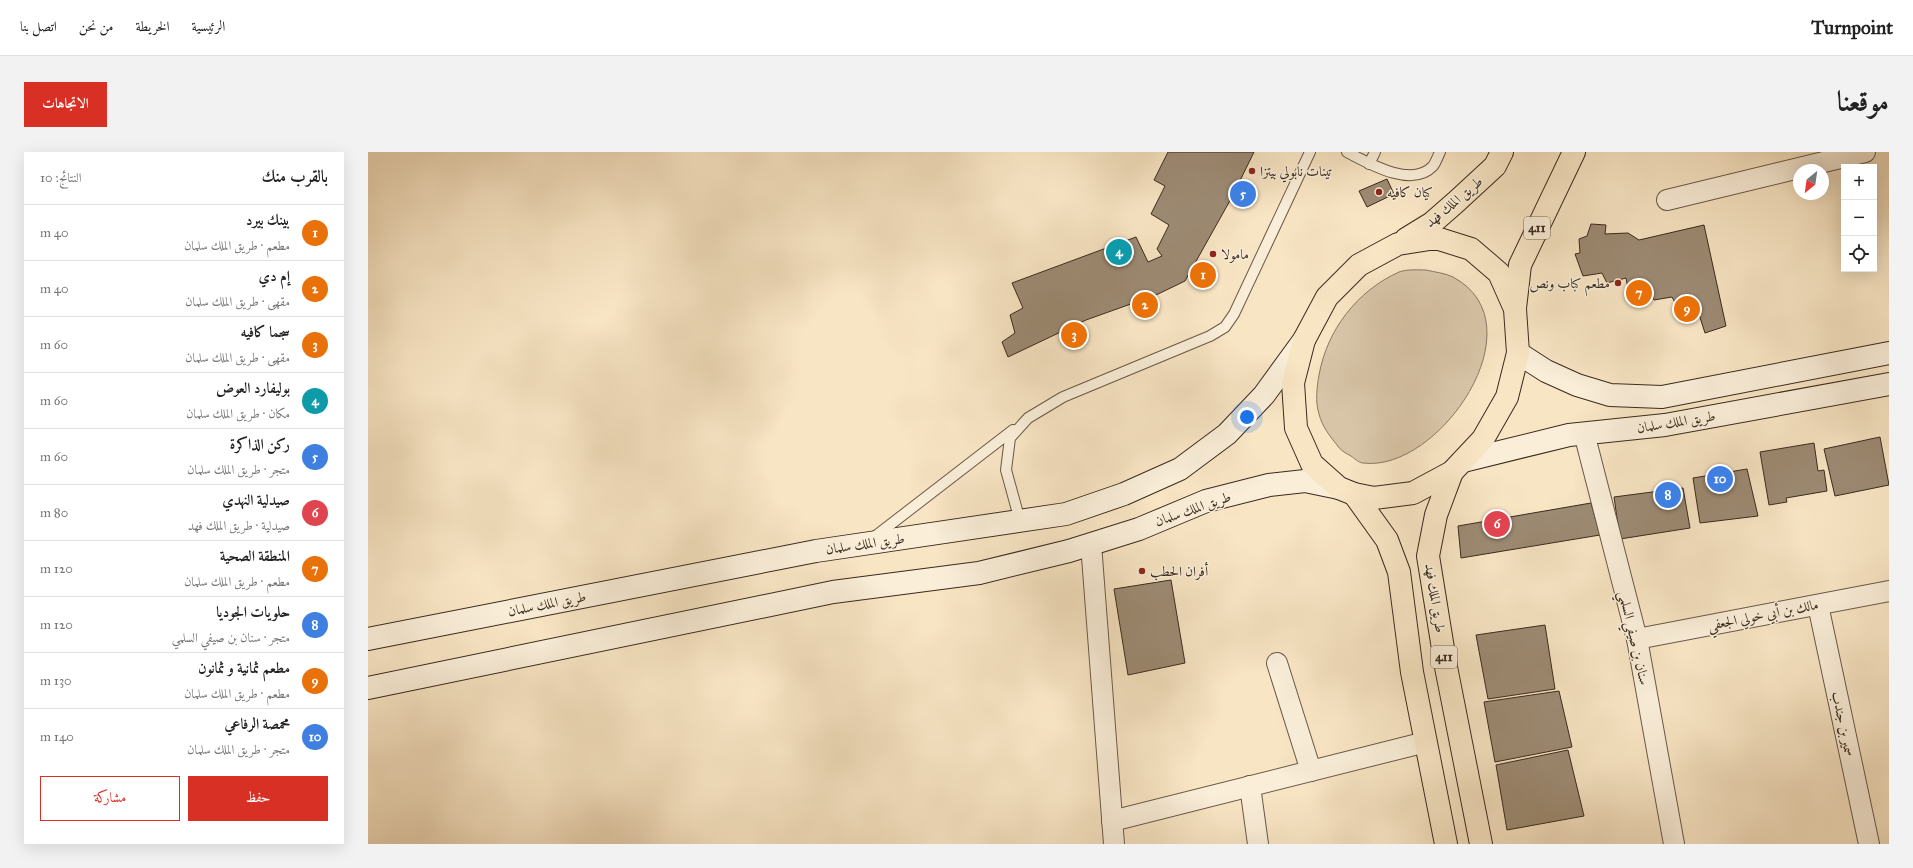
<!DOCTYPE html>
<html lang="ar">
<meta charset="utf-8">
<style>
body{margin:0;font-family:"IM FELL Great Primer",Amiri,serif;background:#f2f2f2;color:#222;direction:rtl}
.controls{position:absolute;right:12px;top:12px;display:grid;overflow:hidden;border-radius:0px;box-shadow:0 4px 16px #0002}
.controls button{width:36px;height:36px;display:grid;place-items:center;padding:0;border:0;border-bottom:1px solid #e0e0e0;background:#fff;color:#222;font:20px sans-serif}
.compass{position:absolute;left:1425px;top:12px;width:36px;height:36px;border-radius:50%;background:#fff;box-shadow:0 4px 16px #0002;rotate:209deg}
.you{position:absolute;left:879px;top:265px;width:14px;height:14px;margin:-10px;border:3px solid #fff;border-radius:50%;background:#1a73e8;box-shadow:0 0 0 6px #1a73e833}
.badge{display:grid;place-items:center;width:26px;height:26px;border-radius:50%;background:#d93025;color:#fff;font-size:13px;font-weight:700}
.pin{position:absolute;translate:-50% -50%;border:2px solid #fff;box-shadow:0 1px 4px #0006}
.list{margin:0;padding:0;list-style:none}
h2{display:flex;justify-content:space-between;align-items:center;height:52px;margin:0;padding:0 16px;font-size:17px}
h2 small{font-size:13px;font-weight:400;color:#767676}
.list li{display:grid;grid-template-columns:26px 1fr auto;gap:12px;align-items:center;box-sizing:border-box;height:56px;padding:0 16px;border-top:1px solid #e0e0e0}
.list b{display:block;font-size:15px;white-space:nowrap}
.list p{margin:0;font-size:13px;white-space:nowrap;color:#767676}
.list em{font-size:13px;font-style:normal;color:#767676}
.actions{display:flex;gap:8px;padding:12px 16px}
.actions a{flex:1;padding:9px 0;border:1px solid #d93025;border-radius:0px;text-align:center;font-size:14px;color:#d93025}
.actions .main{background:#d93025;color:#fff}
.icon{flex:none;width:22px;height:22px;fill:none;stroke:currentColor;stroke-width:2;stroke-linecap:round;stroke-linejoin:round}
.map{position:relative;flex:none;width:1521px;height:692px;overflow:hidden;direction:ltr;border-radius:0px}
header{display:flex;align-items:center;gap:24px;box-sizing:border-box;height:56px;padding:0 20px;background:#fff;border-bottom:1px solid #e0e0e0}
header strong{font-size:19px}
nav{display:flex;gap:22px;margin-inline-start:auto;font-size:14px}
.intro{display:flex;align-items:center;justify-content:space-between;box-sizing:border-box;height:96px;padding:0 24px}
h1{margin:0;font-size:28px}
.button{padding:10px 18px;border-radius:0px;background:#d93025;color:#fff;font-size:14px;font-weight:700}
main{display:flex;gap:24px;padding:0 24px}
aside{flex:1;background:#fff;border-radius:0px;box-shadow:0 4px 16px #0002}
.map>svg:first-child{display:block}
</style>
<header>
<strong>Turnpoint</strong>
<nav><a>الرئيسية</a><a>الخريطة</a><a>من نحن</a><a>اتصل بنا</a></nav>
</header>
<div class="intro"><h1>موقعنا</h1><a class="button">الاتجاهات</a></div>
<main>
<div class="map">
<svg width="1521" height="692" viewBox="0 0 1521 692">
<rect width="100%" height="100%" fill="#f8e5c4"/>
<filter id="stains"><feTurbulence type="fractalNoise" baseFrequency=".005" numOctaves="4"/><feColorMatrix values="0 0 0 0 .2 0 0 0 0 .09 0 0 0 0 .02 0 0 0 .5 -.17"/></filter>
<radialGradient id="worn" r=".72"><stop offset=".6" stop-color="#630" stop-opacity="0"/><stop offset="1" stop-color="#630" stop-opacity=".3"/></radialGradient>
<path fill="#d8c5a8" stroke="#897862" d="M 1058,118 C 1066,120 1077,121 1085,125 C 1173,172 1071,321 995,311 C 991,311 986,306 983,304 C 977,301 972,298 969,293 C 961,283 954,274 951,262 C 947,250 949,235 951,223 C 959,178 989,139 1031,120 C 1039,117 1051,118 1058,118 Z"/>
<g fill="#9d8b74" stroke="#3a2a1d">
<path d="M 800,0 L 886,0 L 864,45 L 817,129 L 788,143 L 718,168 L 640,205 L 634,190 L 647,181 L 642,163 L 655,156 L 644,131 L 768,85 L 780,110 L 794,104 L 789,97 L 801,73 L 783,62 L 797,34 L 786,28 Z"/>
<path d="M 1019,27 L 1026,42 L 999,55 L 991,39 Z"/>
<path d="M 1223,72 L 1238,73 L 1237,82 L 1260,81 L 1271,88 L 1336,73 L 1358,174 L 1337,181 L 1328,153 L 1310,156 L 1304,145 L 1286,148 L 1281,138 L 1261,142 L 1258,126 L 1239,131 L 1234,121 L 1215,124 L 1207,102 L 1212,101 L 1211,87 L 1219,84 Z"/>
<path d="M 1512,285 L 1521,333 L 1467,344 L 1456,297 Z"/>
<path d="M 1446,291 L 1450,319 L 1456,318 L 1459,339 L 1418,346 L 1419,350 L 1401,353 L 1392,300 Z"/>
<path d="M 1379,317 L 1390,364 L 1332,371 L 1325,326 Z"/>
<path d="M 1315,336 L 1322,376 L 1252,387 L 1246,345 Z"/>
<path d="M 1223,351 L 1232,383 L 1093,406 L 1090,374 Z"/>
<path d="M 803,428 L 817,511 L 760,523 L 746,437 Z"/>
<path d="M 1177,473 L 1187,537 L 1120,547 L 1108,483 Z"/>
<path d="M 1191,539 L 1204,595 L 1127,610 L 1116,550 Z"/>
<path d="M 1200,598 L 1216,664 L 1139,678 L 1128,613 Z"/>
</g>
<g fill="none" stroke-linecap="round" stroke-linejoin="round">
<g stroke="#6a5947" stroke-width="12">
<g id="service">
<path d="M 979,0 C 1000,11 1044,37 1065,14 C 1068,10 1070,4 1072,0"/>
<path d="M 1001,12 L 1007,0"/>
<path d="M 652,369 L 638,318 L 642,286 L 660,266 L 695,245 L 842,184 L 857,175 L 866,162 L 942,0"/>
<path d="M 505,386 L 645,278"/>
</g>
</g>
<g stroke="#6a5947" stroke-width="22">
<g id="minor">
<path d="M 1299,48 L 1497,0"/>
<path d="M 1216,281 L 1269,487 L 1306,692"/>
<path d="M 723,392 L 746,692"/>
<path d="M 1450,453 L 1501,692"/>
<path d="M 1269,487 L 1521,439"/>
<path d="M 909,511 L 943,619"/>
<path d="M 882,634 L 890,692"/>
<path d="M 744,669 L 1058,590"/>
</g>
</g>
<g stroke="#3a2a1d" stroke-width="24">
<g id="secondary">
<path d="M 1150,201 L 1178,219 L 1209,233 L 1242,243 L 1294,245 L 1521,201"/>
<path d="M 1095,309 L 1201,283 L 1297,273 L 1521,232"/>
<path d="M 0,487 L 448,399 L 698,362 L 756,342 L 812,317 L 859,282 L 896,243 L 936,188"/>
<path d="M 0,536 L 465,440 L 611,421 L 701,399 L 771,377 L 838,349 L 901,333 L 937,329 L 971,336"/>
</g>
</g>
<g stroke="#3a2a1d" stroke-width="24">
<g id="primary">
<path d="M 1068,86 L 1103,97 L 1131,121 L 1147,157 L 1150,201 L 1139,245 L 1115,287 L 1084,320 L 1045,341 L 1006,346 L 986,342 L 971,336 L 944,312 L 928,276 L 925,231 L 936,188 L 959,145 L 991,113 L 1030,92 Z"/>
<path d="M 1038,87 L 1064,71 L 1088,50 L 1127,14 L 1134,0"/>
<path d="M 1147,156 L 1152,113 L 1206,0"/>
<path d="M 1084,320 L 1068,363 L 1060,404 L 1078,515 L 1113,692"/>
<path d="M 986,342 L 1019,388 L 1031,420 L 1044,520 L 1078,692"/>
</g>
</g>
<use href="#service" stroke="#faeed9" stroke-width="10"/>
<use href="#minor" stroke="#faeed9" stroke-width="20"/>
<use href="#secondary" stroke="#faeed9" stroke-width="22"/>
<use href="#primary" stroke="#f8e5c4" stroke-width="22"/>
</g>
<g fill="#8f2418" stroke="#faeed9" stroke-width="1.5">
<circle cx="884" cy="19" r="4"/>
<circle cx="1011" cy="40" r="4"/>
<circle cx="845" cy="102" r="4"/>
<circle cx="1250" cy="131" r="4"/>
<circle cx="774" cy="419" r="4"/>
</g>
<g text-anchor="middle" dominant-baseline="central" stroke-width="3" stroke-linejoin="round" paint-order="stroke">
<g fill="#faeed9" stroke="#746555" stroke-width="1">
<rect x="1156" y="65" width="26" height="22" rx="3"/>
<rect x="1063" y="494" width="26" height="22" rx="3"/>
</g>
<g font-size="13" font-weight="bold" fill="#3a2a1d">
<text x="1169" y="76">411</text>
<text x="1076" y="505">411</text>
</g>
<g font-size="14" fill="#3a2a1d" stroke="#faeed9" text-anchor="start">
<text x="892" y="19">تينات نابولي بيتزا</text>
<text x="1019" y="40">كيان كافيه</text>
<text x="853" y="102">مامولا</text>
<text x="1242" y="131" text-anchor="end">مطعم كباب ونص</text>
<text x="782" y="419">أفران الحطب</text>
</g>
<g font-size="14" fill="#3a2a1d" stroke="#faeed9">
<text transform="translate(1086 50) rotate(-40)">طريق الملك فهد</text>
<text transform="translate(1308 270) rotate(-9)">طريق الملك سلمان</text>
<text transform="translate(825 357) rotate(-19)">طريق الملك سلمان</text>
<text transform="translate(497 392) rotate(-8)">طريق الملك سلمان</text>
<text transform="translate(1067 446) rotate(81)">طريق الملك فهد</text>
<text transform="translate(179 452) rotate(-11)">طريق الملك سلمان</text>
<text transform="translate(1395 463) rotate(-11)">مالك بن أبي خولي الجعفي</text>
<text transform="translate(1266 486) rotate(77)">سنان بن صيفي السلمي</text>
<text transform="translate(1475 572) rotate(78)">سمير بن جندب</text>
</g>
</g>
<rect width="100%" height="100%" filter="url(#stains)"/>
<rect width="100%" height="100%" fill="url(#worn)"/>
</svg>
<div class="controls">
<button>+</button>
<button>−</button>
<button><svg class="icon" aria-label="locate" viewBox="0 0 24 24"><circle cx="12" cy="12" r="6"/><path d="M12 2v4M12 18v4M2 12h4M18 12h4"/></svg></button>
</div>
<svg class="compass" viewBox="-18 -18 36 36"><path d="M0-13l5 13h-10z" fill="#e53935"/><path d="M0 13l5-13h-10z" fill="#767676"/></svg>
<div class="you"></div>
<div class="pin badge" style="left:835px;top:123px;background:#e8710a">1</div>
<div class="pin badge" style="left:777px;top:153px;background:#e8710a">2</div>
<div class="pin badge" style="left:706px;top:183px;background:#e8710a">3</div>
<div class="pin badge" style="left:751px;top:100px;background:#0f9aa8">4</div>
<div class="pin badge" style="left:875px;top:42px;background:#3f7fe0">5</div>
<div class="pin badge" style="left:1129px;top:372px;background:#e0444e">6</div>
<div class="pin badge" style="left:1271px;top:141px;background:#e8710a">7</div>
<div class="pin badge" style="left:1300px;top:343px;background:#3f7fe0">8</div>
<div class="pin badge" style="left:1319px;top:157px;background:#e8710a">9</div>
<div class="pin badge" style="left:1352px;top:327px;background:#3f7fe0">10</div>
</div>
<aside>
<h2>بالقرب منك<small>النتائج: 10</small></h2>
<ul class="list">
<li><span class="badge" style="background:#e8710a">1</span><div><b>بينك بيرد</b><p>مطعم · طريق الملك سلمان</p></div><em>40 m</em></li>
<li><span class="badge" style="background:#e8710a">2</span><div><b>إم دي</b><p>مقهى · طريق الملك سلمان</p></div><em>40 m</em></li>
<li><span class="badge" style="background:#e8710a">3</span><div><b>سجما كافيه</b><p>مقهى · طريق الملك سلمان</p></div><em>60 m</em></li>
<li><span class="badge" style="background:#0f9aa8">4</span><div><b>بوليفارد العوض</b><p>مكان · طريق الملك سلمان</p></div><em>60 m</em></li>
<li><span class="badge" style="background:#3f7fe0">5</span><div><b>ركن الذاكرة</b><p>متجر · طريق الملك سلمان</p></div><em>60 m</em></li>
<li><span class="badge" style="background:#e0444e">6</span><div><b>صيدلية النهدي</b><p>صيدلية · طريق الملك فهد</p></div><em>80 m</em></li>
<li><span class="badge" style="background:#e8710a">7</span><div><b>المنطقة الصحية</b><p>مطعم · طريق الملك سلمان</p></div><em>120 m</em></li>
<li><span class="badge" style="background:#3f7fe0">8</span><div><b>حلويات الجوديا</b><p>متجر · سنان بن صيفي السلمي</p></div><em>120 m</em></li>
<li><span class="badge" style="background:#e8710a">9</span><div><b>مطعم ثمانية و ثمانون</b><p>مطعم · طريق الملك سلمان</p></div><em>130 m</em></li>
<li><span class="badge" style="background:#3f7fe0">10</span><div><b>محمصة الرفاعي</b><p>متجر · طريق الملك سلمان</p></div><em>140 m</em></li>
</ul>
<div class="actions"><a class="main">حفظ</a><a>مشاركة</a></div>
</aside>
</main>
